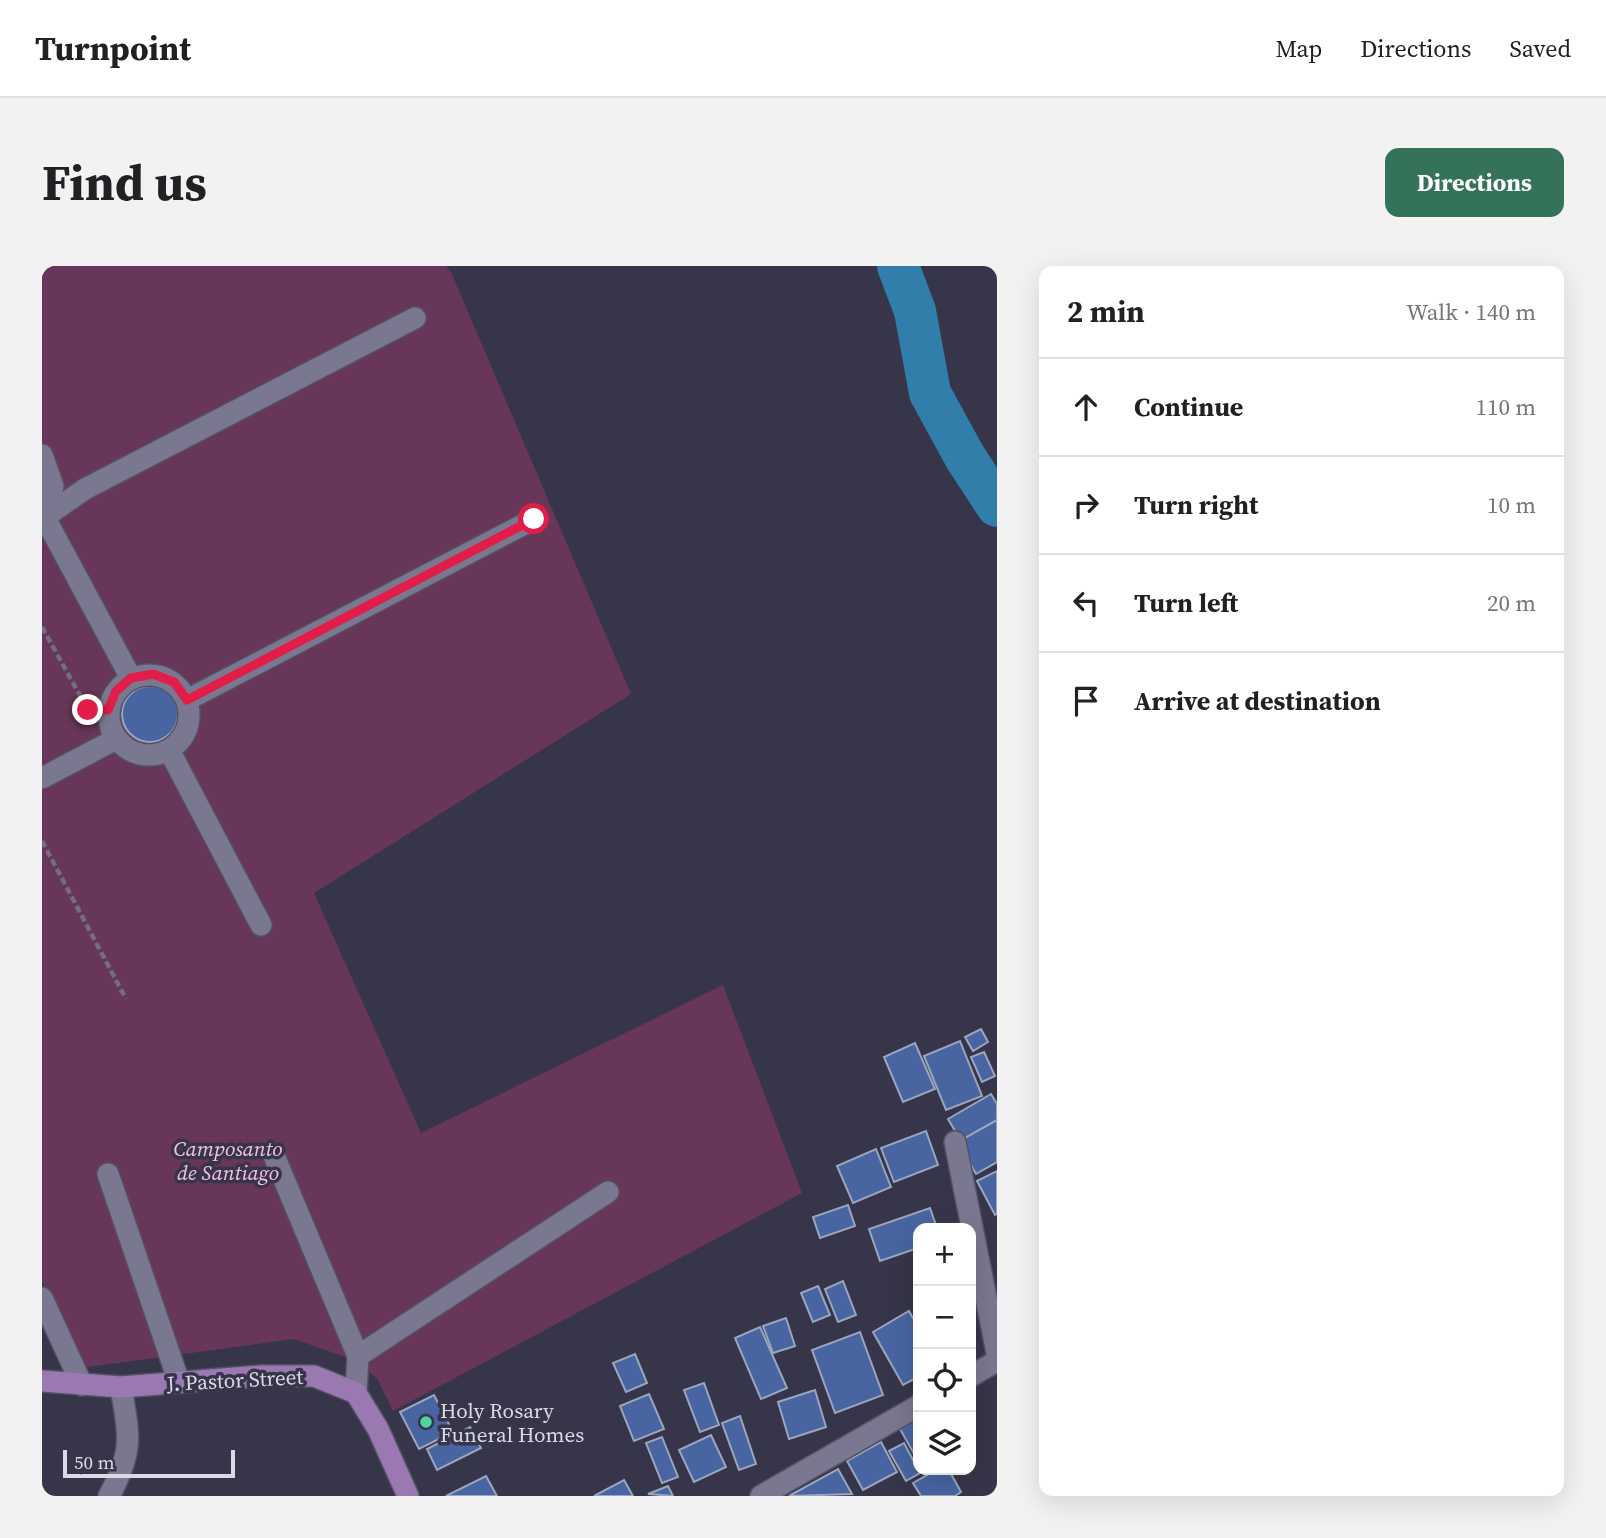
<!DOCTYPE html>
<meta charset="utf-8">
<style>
body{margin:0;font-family:"Source Serif 4",serif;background:#f2f2f2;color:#202124}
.controls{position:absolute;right:21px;bottom:21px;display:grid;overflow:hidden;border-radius:14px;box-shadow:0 7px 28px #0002}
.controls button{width:63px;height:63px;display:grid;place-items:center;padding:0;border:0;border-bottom:2px solid #e0e0e0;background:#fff;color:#202124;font:35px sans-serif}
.scale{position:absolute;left:21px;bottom:18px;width:172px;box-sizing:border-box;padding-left:7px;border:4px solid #dad9e6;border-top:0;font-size:19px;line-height:24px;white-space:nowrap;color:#dad9e6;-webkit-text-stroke:5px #373549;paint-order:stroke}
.stop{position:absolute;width:21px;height:21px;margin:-16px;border:5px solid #e11d48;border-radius:50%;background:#fff}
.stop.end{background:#e11d48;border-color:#fff;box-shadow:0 2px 7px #0008}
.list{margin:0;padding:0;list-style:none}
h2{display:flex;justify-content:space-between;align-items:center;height:91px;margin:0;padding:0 28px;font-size:30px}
h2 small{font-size:23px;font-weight:400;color:#757577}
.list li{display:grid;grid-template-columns:46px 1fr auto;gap:21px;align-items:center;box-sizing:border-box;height:98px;padding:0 28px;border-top:2px solid #e0e0e0}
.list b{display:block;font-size:26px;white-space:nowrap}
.list em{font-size:23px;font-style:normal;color:#757577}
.icon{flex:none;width:38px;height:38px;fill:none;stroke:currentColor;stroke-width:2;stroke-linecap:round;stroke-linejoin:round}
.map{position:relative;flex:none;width:955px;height:1230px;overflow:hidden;border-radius:14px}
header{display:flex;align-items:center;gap:42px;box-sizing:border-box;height:98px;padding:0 35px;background:#fff;border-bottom:2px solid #e0e0e0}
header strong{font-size:33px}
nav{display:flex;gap:38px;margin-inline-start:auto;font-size:24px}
.intro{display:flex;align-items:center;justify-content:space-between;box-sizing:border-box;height:168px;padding:0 42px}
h1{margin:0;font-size:49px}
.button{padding:18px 32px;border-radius:14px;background:#34725a;color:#fff;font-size:24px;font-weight:700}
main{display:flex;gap:42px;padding:0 42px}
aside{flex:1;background:#fff;border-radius:14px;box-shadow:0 7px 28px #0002}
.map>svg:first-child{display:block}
</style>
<header>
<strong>Turnpoint</strong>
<nav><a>Map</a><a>Directions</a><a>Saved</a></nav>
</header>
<div class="intro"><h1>Find us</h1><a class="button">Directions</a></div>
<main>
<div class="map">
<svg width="955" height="1230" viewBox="0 0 955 1230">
<rect width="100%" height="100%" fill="#373549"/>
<path fill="#673658" d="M 0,0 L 404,0 L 409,6 L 589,428 L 272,627 L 379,867 L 681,719 L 760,927 L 351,1145 L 335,1112 L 309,1093 L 252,1073 L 38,1102 L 0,1015 Z"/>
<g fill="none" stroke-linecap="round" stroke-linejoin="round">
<path stroke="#317eab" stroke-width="42" d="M 856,0 L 873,45 L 888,127 L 923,191 L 955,240"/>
</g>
<g fill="#4865a1" stroke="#9aa6bd" stroke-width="2">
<circle cx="108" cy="448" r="28"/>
<path d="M 939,763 L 946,776 L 931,785 L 923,771 Z"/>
<path d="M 918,775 L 940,830 L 904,844 L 882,790 Z"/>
<path d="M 873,777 L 893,823 L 861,836 L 842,791 Z"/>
<path d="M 942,786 L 953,810 L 940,816 L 929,791 Z"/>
<path d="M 949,828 L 955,838 L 955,854 L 919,875 L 906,853 Z"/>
<path d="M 955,854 L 955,896 L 934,908 L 916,876 Z"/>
<path d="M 884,865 L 896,899 L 852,916 L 839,882 Z"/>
<path d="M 834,883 L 849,921 L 811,937 L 795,900 Z"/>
<path d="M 955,905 L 955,948 L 953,949 L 935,915 Z"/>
<path d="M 806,939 L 813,960 L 778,972 L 771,951 Z"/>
<path d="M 888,942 L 895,962 L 876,962 L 876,982 L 838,995 L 827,963 Z"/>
<path d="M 801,1015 L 814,1049 L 796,1056 L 783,1023 Z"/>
<path d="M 776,1020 L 788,1049 L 771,1056 L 759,1027 Z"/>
<path d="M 867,1045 L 876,1061 L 876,1111 L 861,1119 L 831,1066 Z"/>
<path d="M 744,1052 L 753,1080 L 731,1087 L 721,1060 Z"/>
<path d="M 718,1061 L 745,1122 L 719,1133 L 693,1072 Z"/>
<path d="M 818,1066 L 841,1129 L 793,1147 L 770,1084 Z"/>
<path d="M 593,1088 L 605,1117 L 584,1126 L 571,1097 Z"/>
<path d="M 662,1117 L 677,1159 L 658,1166 L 642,1124 Z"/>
<path d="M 773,1124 L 784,1161 L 747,1173 L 736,1136 Z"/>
<path d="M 607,1128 L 622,1163 L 592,1175 L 578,1140 Z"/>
<path d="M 392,1129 L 411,1166 L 377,1183 L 358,1146 Z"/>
<path d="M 698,1150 L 714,1198 L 697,1204 L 680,1157 Z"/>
<path d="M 876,1153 L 876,1195 L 858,1163 Z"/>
<path d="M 428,1161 L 439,1182 L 395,1204 L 385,1183 Z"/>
<path d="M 669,1169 L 684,1201 L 652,1216 L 637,1184 Z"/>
<path d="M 620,1171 L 636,1211 L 620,1217 L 604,1177 Z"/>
<path d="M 839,1176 L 855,1206 L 821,1224 L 805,1195 Z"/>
<path d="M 862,1177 L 878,1207 L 864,1215 L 847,1185 Z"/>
<path d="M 796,1203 L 810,1228 L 747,1230 Z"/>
<path d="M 894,1204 L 907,1204 L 919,1226 L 913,1230 L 879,1230 L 871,1217 Z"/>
<path d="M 444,1210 L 455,1230 L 404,1230 Z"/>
<path d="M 582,1214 L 591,1230 L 552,1230 Z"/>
<path d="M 626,1220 L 631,1230 L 606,1228 Z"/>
</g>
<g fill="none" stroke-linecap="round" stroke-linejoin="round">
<g stroke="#535162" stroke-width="24">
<g id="minor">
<path d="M 0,189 L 11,220 L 3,252 L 89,412"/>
<path d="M 0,253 L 43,223 L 373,52"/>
<circle cx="107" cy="449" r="40"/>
<path d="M 145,434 L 492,253"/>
<path d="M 127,484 L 219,659"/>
<path d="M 0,512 L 74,473"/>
<path d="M 913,876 L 955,1087"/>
<path d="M 233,892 L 316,1090"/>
<path d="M 66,908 L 137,1116"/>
<path d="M 0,1032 L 40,1119"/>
<path d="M 929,1110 L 955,1095"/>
<path d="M 314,1127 L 316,1090 L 566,926"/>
<path d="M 67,1230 C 92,1184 87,1170 79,1121"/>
<path d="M 719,1230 L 876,1140"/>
</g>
</g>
<g stroke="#535162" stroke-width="24">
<path id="major" d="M 0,1115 L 79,1121 L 219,1110 L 272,1110 L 314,1127 L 336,1163 L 366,1230"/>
</g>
<g stroke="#706e80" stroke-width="4.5" stroke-dasharray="7 3.5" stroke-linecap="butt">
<path d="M 0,361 L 46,444 L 66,444"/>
<path d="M 0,575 L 84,733"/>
</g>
<use href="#minor" stroke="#7a7890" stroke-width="21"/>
<use href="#major" stroke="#9a79b2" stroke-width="21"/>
</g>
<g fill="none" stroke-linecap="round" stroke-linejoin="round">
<path stroke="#e11d48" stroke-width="9" d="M 46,444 L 66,444 L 74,425 L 89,412 L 111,408 L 132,416 L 145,434 L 492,253"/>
</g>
<circle fill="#4cd49b" stroke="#373549" stroke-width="2.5" cx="384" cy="1156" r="7"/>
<g text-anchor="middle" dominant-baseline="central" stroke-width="7" stroke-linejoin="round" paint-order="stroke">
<g font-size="21" font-style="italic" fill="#f8c0e4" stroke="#373549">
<text x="186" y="882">Camposanto<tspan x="186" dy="24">de Santiago</tspan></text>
</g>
<g font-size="21" fill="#dad9e6" stroke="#373549">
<text transform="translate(193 1114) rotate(-3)">J. Pastor Street</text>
</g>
<g font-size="21" fill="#dad9e6" stroke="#373549" text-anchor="start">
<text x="398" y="1144">Holy Rosary<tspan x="398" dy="24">Funeral Homes</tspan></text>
</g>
</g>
</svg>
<div class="controls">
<button>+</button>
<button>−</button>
<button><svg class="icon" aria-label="locate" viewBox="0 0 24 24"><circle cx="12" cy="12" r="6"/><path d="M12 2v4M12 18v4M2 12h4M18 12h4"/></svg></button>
<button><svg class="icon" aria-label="layers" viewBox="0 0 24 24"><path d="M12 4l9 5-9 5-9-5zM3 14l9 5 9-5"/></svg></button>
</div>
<div class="scale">50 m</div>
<div class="stop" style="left:492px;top:253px"></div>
<div class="stop end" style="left:46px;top:444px"></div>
</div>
<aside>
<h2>2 min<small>Walk · 140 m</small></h2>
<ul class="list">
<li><svg class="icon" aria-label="ahead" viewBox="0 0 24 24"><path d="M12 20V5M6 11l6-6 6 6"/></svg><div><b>Continue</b></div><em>110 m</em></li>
<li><svg class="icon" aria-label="right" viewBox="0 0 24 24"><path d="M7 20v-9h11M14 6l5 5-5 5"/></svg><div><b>Turn right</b></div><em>10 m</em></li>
<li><svg class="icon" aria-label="left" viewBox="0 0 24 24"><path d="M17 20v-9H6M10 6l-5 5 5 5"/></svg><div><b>Turn left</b></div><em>20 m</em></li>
<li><svg class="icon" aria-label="arrive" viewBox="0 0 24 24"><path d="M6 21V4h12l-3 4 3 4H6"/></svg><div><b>Arrive at destination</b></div></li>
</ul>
</aside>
</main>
